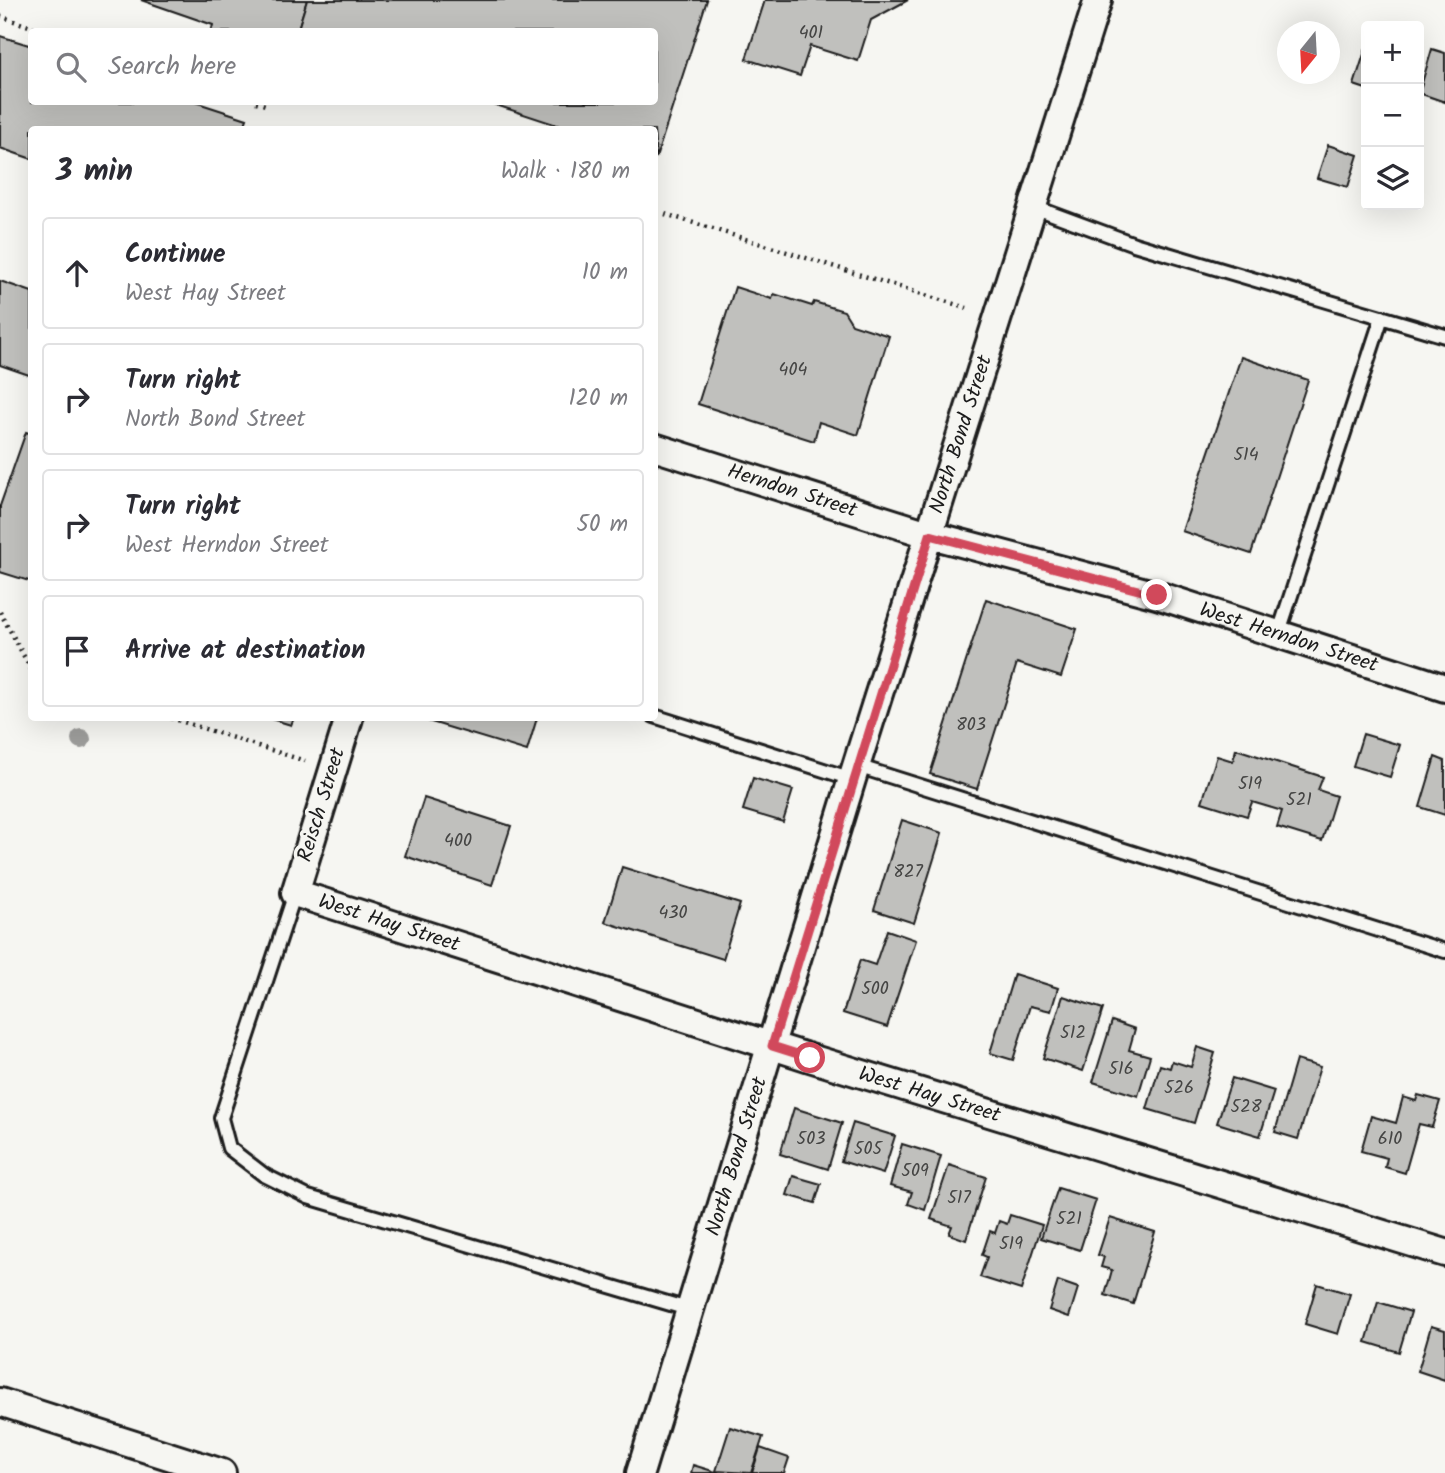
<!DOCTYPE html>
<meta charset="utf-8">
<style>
body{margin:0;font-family:Kalam,sans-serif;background:#f7f7f7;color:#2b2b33}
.controls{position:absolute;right:21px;top:21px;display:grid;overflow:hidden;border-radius:7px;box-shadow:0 7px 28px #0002}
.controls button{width:63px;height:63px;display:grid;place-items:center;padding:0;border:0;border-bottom:2px solid #e1e1e2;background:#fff;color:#2b2b33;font:35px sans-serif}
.compass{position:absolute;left:1277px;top:21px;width:63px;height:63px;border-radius:50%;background:#fff;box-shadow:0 7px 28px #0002;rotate:198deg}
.stop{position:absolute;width:21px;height:21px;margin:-16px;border:5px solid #d1495b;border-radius:50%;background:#fff}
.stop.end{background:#d1495b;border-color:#fff;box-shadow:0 2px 7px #0008}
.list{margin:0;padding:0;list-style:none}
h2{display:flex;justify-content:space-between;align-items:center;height:91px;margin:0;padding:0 28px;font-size:30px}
h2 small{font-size:23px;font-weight:400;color:#7c7c81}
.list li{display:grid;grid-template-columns:46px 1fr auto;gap:21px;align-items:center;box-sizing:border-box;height:112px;margin:0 14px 14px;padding:0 14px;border:2px solid #e1e1e2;border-radius:7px}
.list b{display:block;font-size:26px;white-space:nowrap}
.list p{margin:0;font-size:23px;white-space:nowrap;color:#7c7c81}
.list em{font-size:23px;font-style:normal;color:#7c7c81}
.icon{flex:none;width:38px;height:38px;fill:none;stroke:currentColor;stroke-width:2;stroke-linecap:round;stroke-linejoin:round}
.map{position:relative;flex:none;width:1445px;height:1473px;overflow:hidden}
.search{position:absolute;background:#fff;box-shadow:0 7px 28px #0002;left:28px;top:28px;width:630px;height:77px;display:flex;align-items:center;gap:18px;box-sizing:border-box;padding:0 24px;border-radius:7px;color:#7c7c81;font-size:26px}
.panel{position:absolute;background:#fff;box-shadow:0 7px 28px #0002;left:28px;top:126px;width:630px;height:595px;border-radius:7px}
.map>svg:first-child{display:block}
</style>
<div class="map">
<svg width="1445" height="1473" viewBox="0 0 1445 1473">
<rect width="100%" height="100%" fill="#f6f6f2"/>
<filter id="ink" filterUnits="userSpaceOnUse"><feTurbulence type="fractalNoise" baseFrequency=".0143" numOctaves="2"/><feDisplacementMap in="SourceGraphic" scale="14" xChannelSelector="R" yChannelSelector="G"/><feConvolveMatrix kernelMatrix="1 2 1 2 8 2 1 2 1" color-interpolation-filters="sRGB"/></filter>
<g filter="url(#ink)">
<g fill="#c0c0bd" stroke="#1c1c1c" stroke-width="2">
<path d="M 141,0 L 307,0 L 297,32 L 211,32 L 213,25 Z"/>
<path d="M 307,0 L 707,0 L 656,158 L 654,130 L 572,130 L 487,102 L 654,102 L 654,32 L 297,32 Z"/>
<path d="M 765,0 L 908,0 L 871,20 L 858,61 L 810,46 L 800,76 L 746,59 Z"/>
<path d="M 0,36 L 32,46 L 32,102 L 195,102 L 247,119 L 243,130 L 32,130 L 32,159 L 0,148 Z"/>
<path d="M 1366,48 L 1366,89 L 1354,85 Z"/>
<path d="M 1432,49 L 1445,53 L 1445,102 L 1419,93 Z"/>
<path d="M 1328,145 L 1358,155 L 1348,187 L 1317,178 Z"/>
<path d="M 0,281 L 32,292 L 32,376 L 0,365 Z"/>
<path d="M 735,287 L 772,299 L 774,294 L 812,306 L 814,302 L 844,311 L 852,324 L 889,336 L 858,435 L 819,422 L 814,441 L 698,404 Z"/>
<path d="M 1241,357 L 1308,380 L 1251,554 L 1182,531 Z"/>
<path d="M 26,432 L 32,434 L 32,582 L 0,572 L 0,506 Z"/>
<path d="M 986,599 L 1077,629 L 1061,677 L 1017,663 L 977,789 L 930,774 Z"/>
<path d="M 268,718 L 294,718 L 291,725 Z"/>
<path d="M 418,718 L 537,718 L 527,751 Z"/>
<path d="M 1363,734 L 1400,745 L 1390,777 L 1353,766 Z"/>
<path d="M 1236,749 L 1323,777 L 1318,790 L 1336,796 L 1322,841 L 1277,827 L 1282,811 L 1252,802 L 1247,816 L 1202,802 L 1217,756 L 1233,761 Z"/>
<path d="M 1435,757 L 1445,761 L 1445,815 L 1420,807 Z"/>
<path d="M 753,778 L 793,790 L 783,822 L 743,810 Z"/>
<path d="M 424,798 L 511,826 L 492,885 L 405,856 Z"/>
<path d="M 902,820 L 942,833 L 914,923 L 874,910 Z"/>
<path d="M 622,867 L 740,904 L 723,959 L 605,922 Z"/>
<path d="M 887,930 L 916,940 L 887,1027 L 843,1013 L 860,960 L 875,965 Z"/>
<path d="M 1014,974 L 1058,988 L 1051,1011 L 1030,1006 L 1013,1060 L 990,1053 Z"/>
<path d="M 1063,996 L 1103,1009 L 1083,1071 L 1043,1058 Z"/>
<path d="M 1112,1021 L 1135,1029 L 1129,1050 L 1150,1056 L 1138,1096 L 1093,1082 Z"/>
<path d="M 1197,1047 L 1215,1053 L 1194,1123 L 1147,1109 L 1160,1065 L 1170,1068 L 1172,1061 L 1191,1067 Z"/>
<path d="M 1296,1060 L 1320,1067 L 1298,1139 L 1275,1132 Z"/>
<path d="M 1232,1078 L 1274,1091 L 1260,1136 L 1217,1123 Z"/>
<path d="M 1418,1095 L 1440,1101 L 1432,1127 L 1419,1124 L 1405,1173 L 1385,1167 L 1387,1158 L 1361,1151 L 1371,1116 L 1396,1123 L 1403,1097 L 1416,1101 Z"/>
<path d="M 794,1108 L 842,1123 L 828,1169 L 780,1154 Z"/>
<path d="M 853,1123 L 895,1136 L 883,1174 L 841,1161 Z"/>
<path d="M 902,1144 L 941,1156 L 925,1210 L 908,1204 L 912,1192 L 890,1186 Z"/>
<path d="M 949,1165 L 986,1177 L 966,1240 L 949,1234 L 952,1226 L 931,1219 Z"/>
<path d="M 793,1176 L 821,1184 L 815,1203 L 787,1195 Z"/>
<path d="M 1058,1188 L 1096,1200 L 1080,1250 L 1041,1238 Z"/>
<path d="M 1010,1215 L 1042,1225 L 1021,1290 L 980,1277 L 987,1257 L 982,1255 L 990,1231 L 995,1233 L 999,1221 L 1007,1224 Z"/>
<path d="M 1110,1218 L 1155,1232 L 1133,1304 L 1105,1295 L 1112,1270 L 1101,1267 L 1104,1257 L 1098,1255 Z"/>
<path d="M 1058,1281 L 1078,1288 L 1069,1317 L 1049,1310 Z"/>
<path d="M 1317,1284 L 1350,1294 L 1338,1334 L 1305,1324 Z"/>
<path d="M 1378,1302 L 1411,1312 L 1399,1352 L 1366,1342 Z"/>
<path d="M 1431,1326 L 1445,1330 L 1445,1380 L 1418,1371 Z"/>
<path d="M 730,1427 L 763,1437 L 751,1473 L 716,1471 Z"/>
<path d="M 760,1448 L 789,1458 L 784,1473 L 752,1473 Z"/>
<path d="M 693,1465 L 719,1473 L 691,1473 Z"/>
</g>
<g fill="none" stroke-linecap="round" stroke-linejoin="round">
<g stroke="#1c1c1c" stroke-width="18">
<g id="lane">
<path d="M 1034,207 L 1134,244 L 1445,336"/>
<path d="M 1278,635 L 1382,317"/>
<path d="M 654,716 L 852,779"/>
<path d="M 857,766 L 1445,951"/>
<path d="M 295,893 L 221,1118 L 229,1148 L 264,1175 L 308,1197 L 691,1310"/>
</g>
</g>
<g stroke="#1c1c1c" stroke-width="32">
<g id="street">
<path id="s1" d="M 654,447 L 931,535 L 1157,595 L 1445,688"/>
<path id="s2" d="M 349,718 L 295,893 L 810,1058 L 1445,1253"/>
<path d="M 0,1402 L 222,1473"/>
<path id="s3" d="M 640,1473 L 852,779 L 1098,0"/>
</g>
</g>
<g stroke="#1c1c1c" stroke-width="4.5" stroke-dasharray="2 5" stroke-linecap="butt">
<path d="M 0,16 L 46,32"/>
<path d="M 256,102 L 265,105"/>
<path d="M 665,214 L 967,308"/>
<path d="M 0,612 L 32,671"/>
<path d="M 171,718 L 305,761"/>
</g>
<use href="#lane" stroke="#f6f6f2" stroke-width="12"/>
<use href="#street" stroke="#f6f6f2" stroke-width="26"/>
</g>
<circle fill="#9d9d9b" cx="81" cy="739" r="10"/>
</g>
<g fill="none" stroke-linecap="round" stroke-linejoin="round" filter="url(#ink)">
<path stroke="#d1495b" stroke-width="9" d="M 810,1058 L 772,1046 L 930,535 L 1157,595"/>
</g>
<g text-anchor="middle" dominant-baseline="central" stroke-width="7" stroke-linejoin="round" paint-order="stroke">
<g font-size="18" fill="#454544">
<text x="811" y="33">401</text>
<text x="793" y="370">404</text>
<text x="1246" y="455">514</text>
<text x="971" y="725">803</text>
<text x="1250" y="784">519</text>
<text x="1299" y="800">521</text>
<text x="458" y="841">400</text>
<text x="908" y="872">827</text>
<text x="673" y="913">430</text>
<text x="875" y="989">500</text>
<text x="1073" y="1033">512</text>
<text x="1121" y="1069">516</text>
<text x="1179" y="1088">526</text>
<text x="1246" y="1107">528</text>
<text x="811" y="1139">503</text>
<text x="1390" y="1139">610</text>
<text x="868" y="1149">505</text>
<text x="915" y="1171">509</text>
<text x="959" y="1198">517</text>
<text x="1069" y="1219">521</text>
<text x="1011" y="1244">519</text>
</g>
<g font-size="21" fill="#1c1c1c" stroke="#f6f6f2">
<text stroke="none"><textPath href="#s3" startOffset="1087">North Bond Street</textPath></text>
<text stroke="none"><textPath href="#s1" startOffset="145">Herndon Street</textPath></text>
<text stroke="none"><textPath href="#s1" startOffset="663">West Herndon Street</textPath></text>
<text transform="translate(322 805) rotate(-73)">Reisch Street</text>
<text stroke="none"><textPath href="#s2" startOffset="282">West Hay Street</textPath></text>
<text stroke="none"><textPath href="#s2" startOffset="849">West Hay Street</textPath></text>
<text stroke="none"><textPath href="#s3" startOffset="331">North Bond Street</textPath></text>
</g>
</g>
</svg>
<div class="controls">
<button>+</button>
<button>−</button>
<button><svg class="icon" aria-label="layers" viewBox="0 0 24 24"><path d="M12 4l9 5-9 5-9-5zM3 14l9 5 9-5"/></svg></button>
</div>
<svg class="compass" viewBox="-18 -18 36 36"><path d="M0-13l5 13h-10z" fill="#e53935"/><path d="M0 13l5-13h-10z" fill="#7c7c81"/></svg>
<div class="stop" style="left:810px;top:1058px"></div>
<div class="stop end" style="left:1157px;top:595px"></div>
<div class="search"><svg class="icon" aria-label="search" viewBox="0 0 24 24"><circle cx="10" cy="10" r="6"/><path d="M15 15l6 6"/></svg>Search here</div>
<section class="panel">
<h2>3 min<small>Walk · 180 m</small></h2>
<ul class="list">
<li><svg class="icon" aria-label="ahead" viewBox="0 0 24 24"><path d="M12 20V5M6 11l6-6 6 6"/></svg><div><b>Continue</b><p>West Hay Street</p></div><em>10 m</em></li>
<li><svg class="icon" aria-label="right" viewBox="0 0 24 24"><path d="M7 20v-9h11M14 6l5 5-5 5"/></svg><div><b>Turn right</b><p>North Bond Street</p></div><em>120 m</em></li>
<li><svg class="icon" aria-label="right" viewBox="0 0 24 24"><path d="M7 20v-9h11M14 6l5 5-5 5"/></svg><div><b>Turn right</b><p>West Herndon Street</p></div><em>50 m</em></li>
<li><svg class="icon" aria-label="arrive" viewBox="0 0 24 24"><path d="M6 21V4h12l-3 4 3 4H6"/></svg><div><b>Arrive at destination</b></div></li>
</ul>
</section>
</div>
